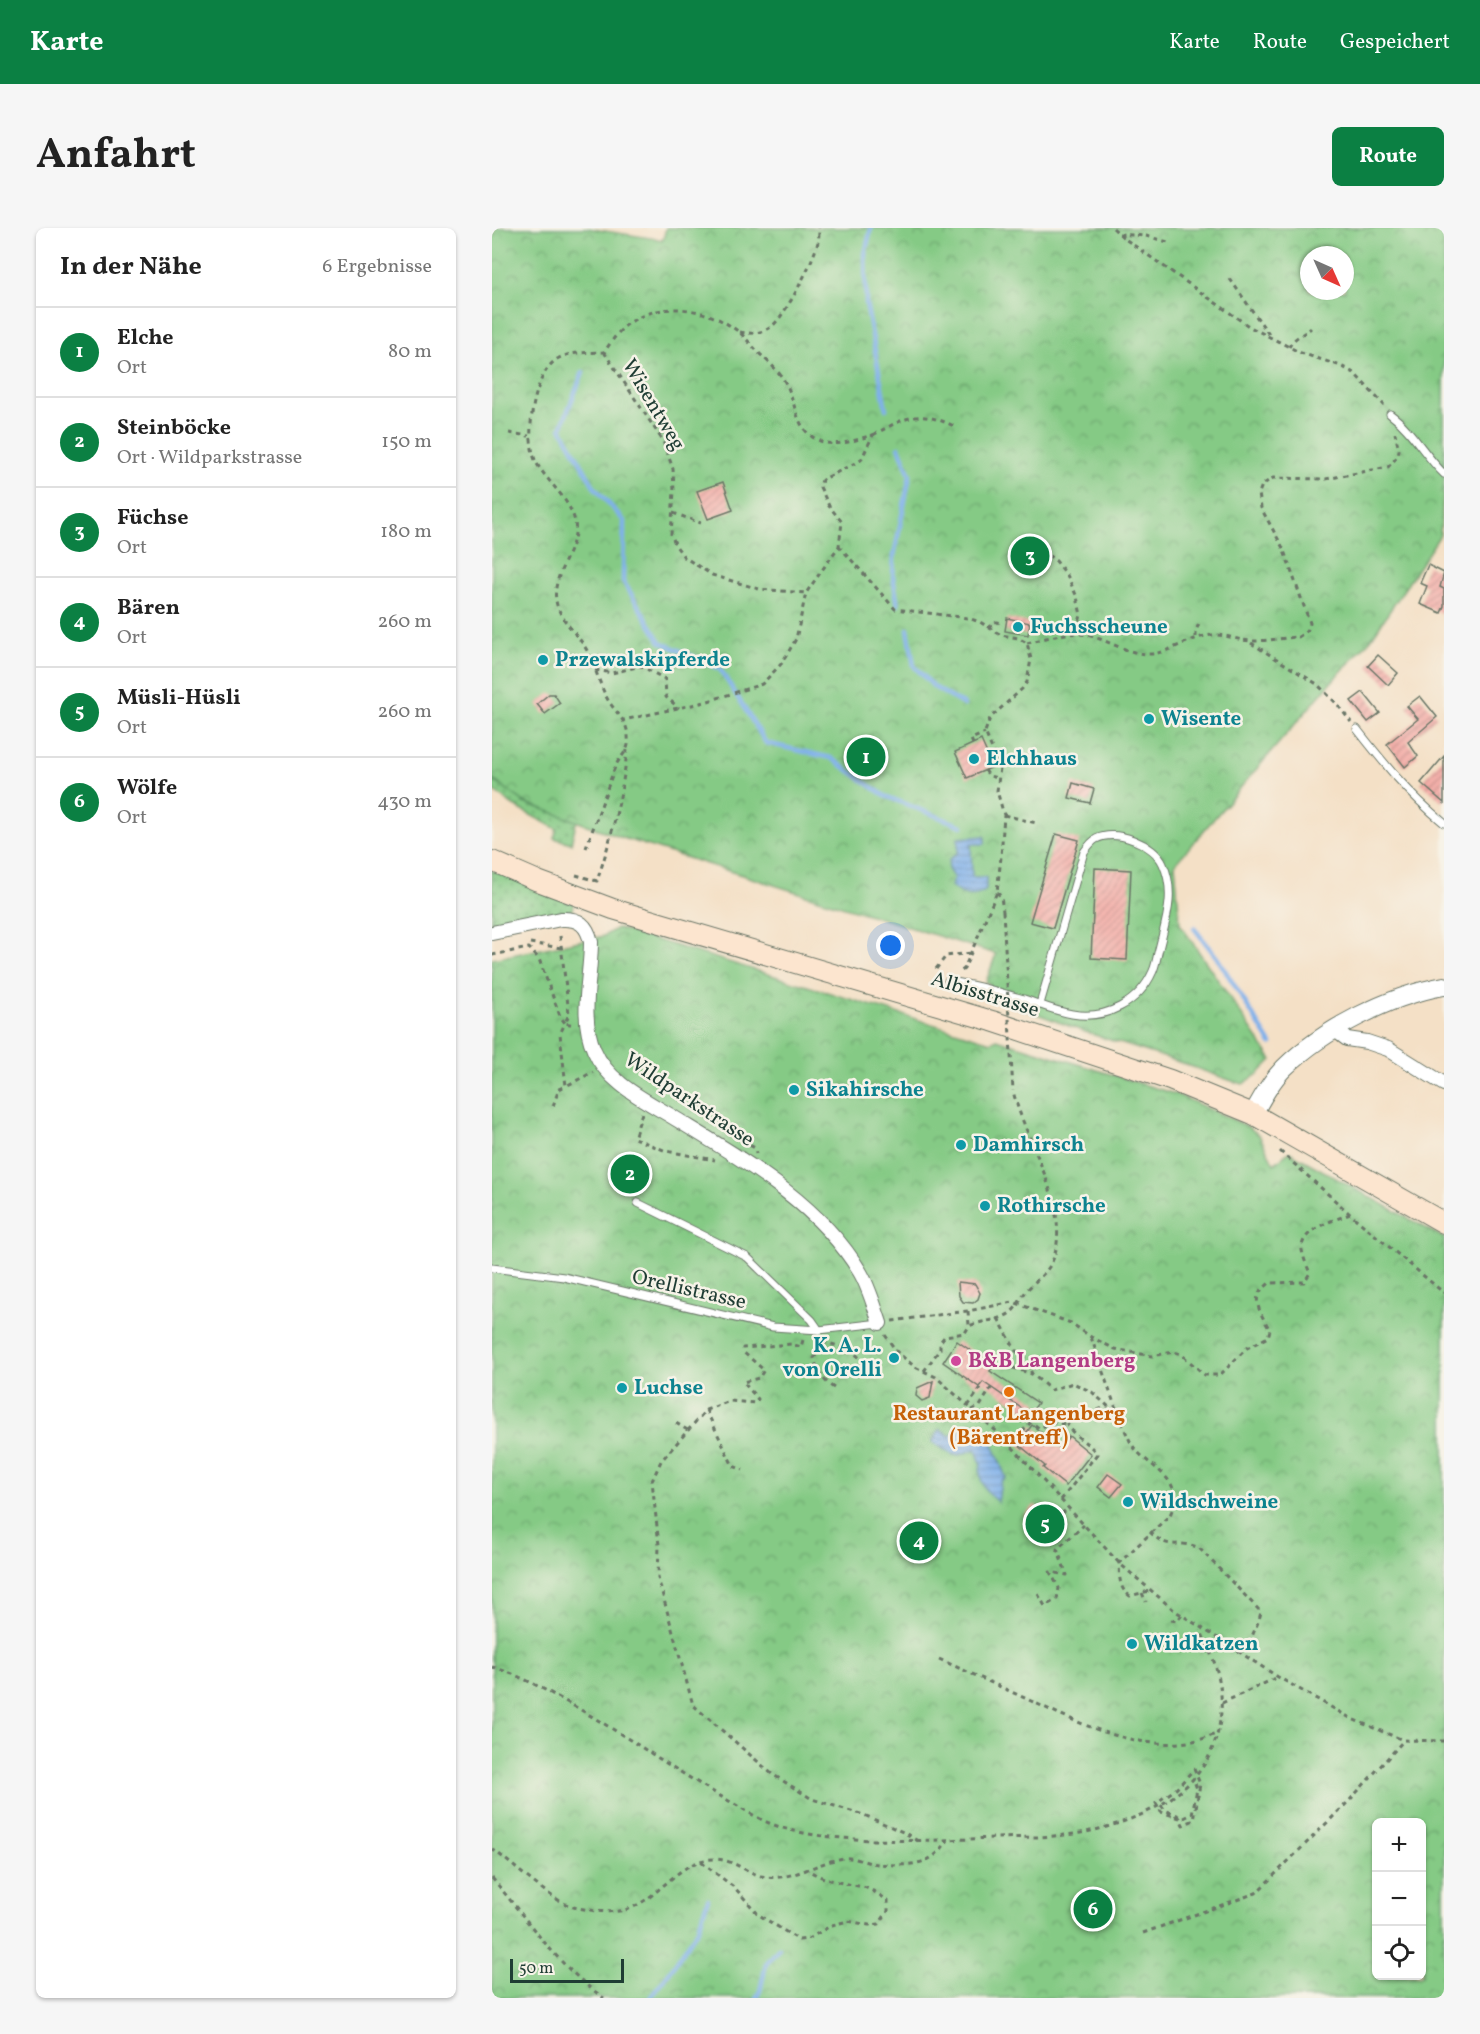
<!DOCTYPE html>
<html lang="de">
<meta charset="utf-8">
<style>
body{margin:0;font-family:Vollkorn,serif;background:#f6f6f6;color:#222}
.controls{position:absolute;right:18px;bottom:18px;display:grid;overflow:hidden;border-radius:9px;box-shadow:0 2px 4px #0004}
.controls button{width:54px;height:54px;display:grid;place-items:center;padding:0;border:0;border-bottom:2px solid #e0e0e0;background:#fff;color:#222;font:30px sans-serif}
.compass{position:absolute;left:808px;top:18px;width:54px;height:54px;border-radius:50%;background:#fff;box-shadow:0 2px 4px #0004;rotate:135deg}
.scale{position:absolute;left:18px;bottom:15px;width:114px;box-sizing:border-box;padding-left:6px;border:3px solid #1f3d34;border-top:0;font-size:16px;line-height:21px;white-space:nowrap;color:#1f3d34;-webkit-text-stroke:4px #f7f3e8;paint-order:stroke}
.you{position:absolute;left:399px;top:718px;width:21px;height:21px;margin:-15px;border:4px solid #fff;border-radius:50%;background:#1a73e8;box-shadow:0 0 0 9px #1a73e833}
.badge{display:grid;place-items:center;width:39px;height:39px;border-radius:50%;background:#0b8043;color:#fff;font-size:20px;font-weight:700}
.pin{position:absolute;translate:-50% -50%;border:3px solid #fff;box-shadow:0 2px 6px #0006}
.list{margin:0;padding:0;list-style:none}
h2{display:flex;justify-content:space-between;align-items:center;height:78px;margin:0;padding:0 24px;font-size:26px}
h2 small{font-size:20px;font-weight:400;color:#767676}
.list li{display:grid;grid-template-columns:39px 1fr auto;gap:18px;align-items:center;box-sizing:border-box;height:90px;padding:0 24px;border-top:2px solid #e0e0e0}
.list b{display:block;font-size:22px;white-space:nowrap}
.list p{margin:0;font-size:20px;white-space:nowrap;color:#767676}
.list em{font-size:20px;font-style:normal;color:#767676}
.icon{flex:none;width:33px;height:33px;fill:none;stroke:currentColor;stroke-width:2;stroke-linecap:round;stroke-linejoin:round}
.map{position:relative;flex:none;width:952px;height:1770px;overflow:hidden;border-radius:9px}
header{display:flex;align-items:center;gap:36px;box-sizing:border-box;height:84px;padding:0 30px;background:#0b8043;color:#fff}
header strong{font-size:28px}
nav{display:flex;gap:33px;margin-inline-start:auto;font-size:21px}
.intro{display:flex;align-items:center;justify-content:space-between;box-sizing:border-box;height:144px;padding:0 36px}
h1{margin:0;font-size:42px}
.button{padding:15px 27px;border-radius:9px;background:#0b8043;color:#fff;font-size:21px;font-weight:700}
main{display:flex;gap:36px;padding:0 36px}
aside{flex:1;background:#fff;border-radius:9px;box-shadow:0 2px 4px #0004}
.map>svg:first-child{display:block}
</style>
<header>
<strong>Karte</strong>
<nav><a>Karte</a><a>Route</a><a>Gespeichert</a></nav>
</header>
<div class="intro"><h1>Anfahrt</h1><a class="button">Route</a></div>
<main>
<aside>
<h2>In der Nähe<small>6 Ergebnisse</small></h2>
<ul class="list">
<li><span class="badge">1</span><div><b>Elche</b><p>Ort</p></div><em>80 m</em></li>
<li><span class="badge">2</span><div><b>Steinböcke</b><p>Ort · Wildparkstrasse</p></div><em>150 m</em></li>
<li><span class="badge">3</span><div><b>Füchse</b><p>Ort</p></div><em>180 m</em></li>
<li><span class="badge">4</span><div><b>Bären</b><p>Ort</p></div><em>260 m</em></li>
<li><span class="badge">5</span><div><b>Müsli-Hüsli</b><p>Ort</p></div><em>260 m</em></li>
<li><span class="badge">6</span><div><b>Wölfe</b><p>Ort</p></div><em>430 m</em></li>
</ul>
</aside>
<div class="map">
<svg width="952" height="1770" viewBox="0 0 952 1770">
<defs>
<pattern id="grass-dots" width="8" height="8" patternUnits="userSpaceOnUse" patternTransform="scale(1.5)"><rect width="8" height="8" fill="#85ca85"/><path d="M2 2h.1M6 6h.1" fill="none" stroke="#6ca56e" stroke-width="1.8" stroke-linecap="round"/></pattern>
<pattern id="park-crowns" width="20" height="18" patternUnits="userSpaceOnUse" patternTransform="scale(1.5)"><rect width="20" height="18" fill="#85ca85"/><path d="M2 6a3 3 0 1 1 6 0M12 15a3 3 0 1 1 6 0" fill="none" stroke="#6ca56e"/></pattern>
<pattern id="water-rules" width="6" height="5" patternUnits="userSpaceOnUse" patternTransform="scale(1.5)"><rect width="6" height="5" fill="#7fb0ea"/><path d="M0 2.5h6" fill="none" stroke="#6790be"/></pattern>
<pattern id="building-hatch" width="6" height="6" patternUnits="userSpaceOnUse" patternTransform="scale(1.5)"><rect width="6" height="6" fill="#f4aea8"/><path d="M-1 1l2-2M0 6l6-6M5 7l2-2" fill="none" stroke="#c58f8a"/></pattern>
</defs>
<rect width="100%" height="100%" fill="#f7f3e8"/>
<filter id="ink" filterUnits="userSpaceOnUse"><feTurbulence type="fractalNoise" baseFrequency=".0167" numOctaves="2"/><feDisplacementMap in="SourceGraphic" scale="12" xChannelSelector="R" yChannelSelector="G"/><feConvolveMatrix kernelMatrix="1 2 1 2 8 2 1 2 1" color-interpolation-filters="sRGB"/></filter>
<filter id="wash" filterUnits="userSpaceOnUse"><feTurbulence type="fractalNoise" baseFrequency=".008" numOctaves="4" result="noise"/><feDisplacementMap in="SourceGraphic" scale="24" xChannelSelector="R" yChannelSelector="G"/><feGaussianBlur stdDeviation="1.35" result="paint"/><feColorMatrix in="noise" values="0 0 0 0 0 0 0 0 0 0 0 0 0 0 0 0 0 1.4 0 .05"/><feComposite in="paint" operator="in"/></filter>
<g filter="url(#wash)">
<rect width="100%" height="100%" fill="#f4e0c6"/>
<g fill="url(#grass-dots)" stroke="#52845c" stroke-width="1.5">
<path d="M 0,424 L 48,569 L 31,575 L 85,591 L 79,615 L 62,610 L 65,601 L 20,577 L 0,561 Z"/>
<path d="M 0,642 L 82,675 L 81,682 L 0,697 Z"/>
</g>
<g fill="url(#park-crowns)" stroke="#52845c" stroke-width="1.5" fill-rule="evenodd">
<path d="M 4,0 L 94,0 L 171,12 L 174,0 L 952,0 L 952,251 L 948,307 L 879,411 L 835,459 L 683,636 L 688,696 L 780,832 L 766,846 L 751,856 L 743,854 L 681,832 L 593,804 L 495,767 L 498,756 L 494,754 L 504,726 L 131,610 L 34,575 L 0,551 L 0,10 ZM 817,27 L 853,27 L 853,63 L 817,63 Z"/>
<path d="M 125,700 L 499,814 L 505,811 L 686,867 L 755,898 L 767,907 L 782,936 L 797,924 L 952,1010 L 952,1770 L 0,1770 L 0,731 L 112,708 ZM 884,1594 L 930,1594 L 930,1748 L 884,1748 Z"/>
</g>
<g fill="url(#water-rules)" stroke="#4f768f" stroke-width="1.5">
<path d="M 493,608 L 493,616 L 479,616 L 480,649 L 494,649 L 494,662 C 483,671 469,668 459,658 L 462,650 L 456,641 L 457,632 L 466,624 L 466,610 Z"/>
<path d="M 477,1195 L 500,1213 L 514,1250 L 509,1253 L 506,1274 C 494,1266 485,1250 489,1236 L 484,1221 L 467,1227 L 461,1227 L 440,1214 L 448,1201 L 458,1208 Z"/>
</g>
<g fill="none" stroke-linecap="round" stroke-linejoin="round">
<g stroke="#7fb0ea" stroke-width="4.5">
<path d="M 379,0 L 373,26 L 374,75 L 394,181"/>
<path d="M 91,144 L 69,200 L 103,260 L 132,293 L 131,353 L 169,414 L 228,441 L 274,515 L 339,530 L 393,568 L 470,598"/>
<path d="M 406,377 L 401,349 L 402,328 L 418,247 L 407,219"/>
<path d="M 416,401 L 422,438 L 442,459 L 472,477"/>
<path d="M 702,700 L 726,731 L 779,816"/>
<path d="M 158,1770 L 181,1739 L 206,1701 L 216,1671"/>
<path d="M 264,1770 L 268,1763 L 274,1736 L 287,1720"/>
</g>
</g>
<g id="blocks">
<g fill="url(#building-hatch)">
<path d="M 231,254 L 241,282 L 216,291 L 205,263 Z"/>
<path d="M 936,337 L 952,345 L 948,359 L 952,361 L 952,378 L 949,385 L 928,376 L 935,358 L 928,355 Z"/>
<path d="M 515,390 L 538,395 L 536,407 L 513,403 Z"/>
<path d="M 886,427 L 906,445 L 896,457 L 876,438 Z"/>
<path d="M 871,464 L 888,485 L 876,494 L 859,473 Z"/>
<path d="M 57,466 L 62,466 L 68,475 L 53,486 L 45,476 Z"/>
<path d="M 928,468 L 945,489 L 916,514 L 926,528 L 913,539 L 895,516 L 926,491 L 915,478 Z"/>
<path d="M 489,512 L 501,539 L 475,550 L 463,524 Z"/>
<path d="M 952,528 L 952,575 L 929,555 Z"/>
<path d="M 581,555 L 602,561 L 598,575 L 577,570 Z"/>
<path d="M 564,606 L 587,612 L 561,700 L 538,694 Z"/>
<path d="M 603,640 L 639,642 L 635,732 L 599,730 Z"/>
<path d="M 466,1054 L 483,1056 L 488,1065 L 486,1071 L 481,1075 L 471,1074 L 467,1068 Z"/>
<path d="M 465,1113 L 501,1138 L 498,1143 L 546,1175 L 538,1186 L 491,1154 L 487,1159 L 451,1134 Z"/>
<path d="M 441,1153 L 438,1170 L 430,1173 L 424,1168 L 425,1160 Z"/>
<path d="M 540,1197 L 568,1220 L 577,1208 L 599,1226 L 574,1258 L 551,1240 L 553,1238 L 526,1216 Z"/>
<path d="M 616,1246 L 630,1256 L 619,1269 L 606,1259 Z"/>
<path d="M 543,1277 L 553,1287 L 555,1284 L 570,1299 L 557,1312 L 532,1288 Z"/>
</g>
</g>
</g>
<g filter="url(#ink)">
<use href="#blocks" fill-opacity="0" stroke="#6a7667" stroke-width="1.5"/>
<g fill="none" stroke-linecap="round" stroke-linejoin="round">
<g stroke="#6a7667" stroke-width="9">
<g id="service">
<path d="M 898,186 C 920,202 933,228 952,246"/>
<path d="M 865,501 C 894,538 916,565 952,595"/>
<path d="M 456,753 C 482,756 506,764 532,771 C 547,776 563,783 580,786 C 614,792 647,775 661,743 C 664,736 665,728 667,721 C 674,692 684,665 671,636 C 662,616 625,601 604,611 C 599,614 595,620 592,624 L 548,776"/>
<path d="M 146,975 L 255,1029 L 320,1092 L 327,1102"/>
<path d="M 0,1040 L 72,1049 L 281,1099 L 327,1102 L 388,1095"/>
</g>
</g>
<g stroke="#6a7667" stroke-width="16">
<g id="minor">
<path d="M 0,705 L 69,691 C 87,690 95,697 99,714 C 99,750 87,788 102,822 C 116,856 155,873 184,891 C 251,932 327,975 368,1044 C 377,1059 382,1078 388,1095"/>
<path d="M 843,802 L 855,811 L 875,814 L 896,821 L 952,856"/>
</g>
</g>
<g stroke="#6a7667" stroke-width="20">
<path id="tertiary" d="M 761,886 C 770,870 779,853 792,840 C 832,801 897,768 952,758"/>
</g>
<g stroke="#6a7667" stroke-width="22">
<path id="secondary" d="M 0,633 L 46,653 L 121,681 L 500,793 L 678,852 L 761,886 L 952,995"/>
</g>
<g stroke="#6a7667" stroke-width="3" stroke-dasharray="4.5 4.5" stroke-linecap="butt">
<path d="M 621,0 L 633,11 L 758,99 L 809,125 L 849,138 L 862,145 L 892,177"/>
<path d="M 627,6 L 654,8 L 676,14"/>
<path d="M 738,51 L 778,108"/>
<path d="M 248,104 C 259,106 269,106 279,99 C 293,89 322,32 326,14 C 327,10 327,4 327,0"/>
<path d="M 797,119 C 804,107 810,108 819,100"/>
<path d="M 112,124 L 171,213 L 181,241 L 182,263 L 179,306 L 184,318 L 192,329 L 220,347 L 267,361 L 314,365"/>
<path d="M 17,205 L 37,208"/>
<path d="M 381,207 C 415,189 425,181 462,198"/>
<path d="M 181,285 L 209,295"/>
<path d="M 534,311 L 564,333 L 575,347 L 585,369 L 589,387 L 584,406"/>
<path d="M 347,318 L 403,381 L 476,390 L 488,394 L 509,407 L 526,410 L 535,415 L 539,431 L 535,454 L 530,461 L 498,490 L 493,504 L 508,540 L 505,563 L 512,587 L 509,629 L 505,664 L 472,741 L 468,744"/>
<path d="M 496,400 L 505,394 L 511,395"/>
<path d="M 704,409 L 704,403 L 707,395"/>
<path d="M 535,415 C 552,411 571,404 589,406 C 613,409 634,427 659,426 C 680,424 698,409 720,407 C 734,406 747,413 760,413 C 775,413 791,410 806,409 C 813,405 817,403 818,395 L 791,320 L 769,280 L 767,265 L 770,257 L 781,250 L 834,251 L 896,239 L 906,228 L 907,222 L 903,205"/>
<path d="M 759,415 L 825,456 L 845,476 L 859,494"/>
<path d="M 103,442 L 120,445 L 149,438 L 173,451 L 174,469 L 187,480"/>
<path d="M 481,516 L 479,511 L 493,505"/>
<path d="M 493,542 L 497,548 L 506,550"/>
<path d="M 512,587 L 544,595"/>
<path d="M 94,620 C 104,593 113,566 123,539 C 126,532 132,527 135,520 C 137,516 136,511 136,507 C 134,491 123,484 116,472 C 108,458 104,441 97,426 C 88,408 71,396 65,377 C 56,346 91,318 82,290 C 75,268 55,254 44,234 C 32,210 41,143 67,130 C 81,123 97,125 112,124 C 118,116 124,106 132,99 C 166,71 214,78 247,104 C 254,110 260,118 266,124 C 274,132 285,141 291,151 C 306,172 300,204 331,214 C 348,219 365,211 381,207 L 369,232 L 330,252 L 328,259 L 337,278 L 350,294 L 347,318 L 314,365 L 304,411 L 290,435 L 270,456 L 213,474 L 132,492"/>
<path d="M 84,647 L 105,653 C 119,611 131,566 135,522"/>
<path d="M 505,664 L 509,669 L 511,683"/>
<path d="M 68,708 L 77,786 L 73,795 L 82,797"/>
<path d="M 38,715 L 69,720"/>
<path d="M 0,727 L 37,720 L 47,731 L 68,788 L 73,795 L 68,806 L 74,858 L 101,844"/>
<path d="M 444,741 L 454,728 L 479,725"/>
<path d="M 61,878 L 67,861 L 74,858"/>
<path d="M 150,885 L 142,910 L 174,923 L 223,932"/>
<path d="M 242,909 L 263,920 L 264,926"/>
<path d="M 788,923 L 858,986 L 952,1065"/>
<path d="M 476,1083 L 477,1098"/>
<path d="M 506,1090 L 524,1123 L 532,1129 L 540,1146 L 559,1162 L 581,1155 L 600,1164 L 627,1188"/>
<path d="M 400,1093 L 476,1083 L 521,1074 L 579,1095 L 599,1109 L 623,1121 L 660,1128 L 682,1124 L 689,1126 L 713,1147 L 728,1147 L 755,1120 L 776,1109 L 778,1102 C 773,1093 761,1076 767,1065 C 768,1062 775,1058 777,1055 L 812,1054 L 818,1045 C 815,1038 811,1029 810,1022 C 808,1001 843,992 858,986"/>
<path d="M 393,1107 L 405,1124 L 423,1139 L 444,1149 L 511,1209 L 627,1335 L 682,1382 L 786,1449 L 860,1491 L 911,1512 L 952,1513"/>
<path d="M 599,1109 C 611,1143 622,1180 638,1213 C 651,1240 697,1247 678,1287 L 627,1335 C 628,1348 626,1360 638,1368 L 657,1363"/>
<path d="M 311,1112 L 309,1119 L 299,1116 L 251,1120 L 251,1124 L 272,1142 L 267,1150 L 251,1154 L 266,1171 L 263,1175 L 238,1173 L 214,1182 L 169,1233 L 160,1253 L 167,1317 L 166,1350 L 201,1477 L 280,1546 L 320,1571 L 372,1587 L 413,1605 L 426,1613"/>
<path d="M 512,1137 L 540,1146"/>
<path d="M 432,1143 L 448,1121 L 448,1114 L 453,1108 L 473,1105 L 477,1098 C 489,1093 502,1093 513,1088 C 526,1082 527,1071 536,1061 C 544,1052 554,1046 560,1034 C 582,983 533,913 521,863"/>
<path d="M 342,1160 C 331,1153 325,1142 322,1130 L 333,1114 L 359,1122 L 373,1135 L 366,1148"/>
<path d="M 476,1178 L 490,1158 L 489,1157"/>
<path d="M 214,1182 L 241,1238 L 251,1242"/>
<path d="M 480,1182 L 488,1178 L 499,1160"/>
<path d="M 184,1195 L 197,1203"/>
<path d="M 518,1217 L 539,1194 L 547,1200 L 560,1195 L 575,1196"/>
<path d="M 569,1272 L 605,1226 C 597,1214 581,1209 575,1196 L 615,1178"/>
<path d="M 563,1292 L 576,1280"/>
<path d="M 658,1304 C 679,1325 685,1310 707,1320 L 769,1384 L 767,1392 L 752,1427"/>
<path d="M 650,1365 L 654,1374"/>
<path d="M 546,1366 L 553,1378 L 565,1371 L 567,1360 L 558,1344 L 575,1347 L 565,1321 L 592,1297"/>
<path d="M 679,1392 L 685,1393 L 690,1387"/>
<path d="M 447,1431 C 478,1445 509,1459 539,1473 C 595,1499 662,1532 724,1506"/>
<path d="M 0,1439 C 25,1446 48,1459 71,1472 C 128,1503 180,1541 237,1573 C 250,1580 263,1589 277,1595 C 304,1606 334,1609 363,1611 C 409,1614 455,1612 501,1610 C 536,1609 573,1610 607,1601 C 650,1590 698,1568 718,1526 C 732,1496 733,1462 721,1431 C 717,1421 712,1412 709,1402"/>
<path d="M 730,1475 L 786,1449"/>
<path d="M 702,1541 L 708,1556 L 702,1592 L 691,1597 L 688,1590 L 669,1584 L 664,1575 L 684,1561 Z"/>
<path d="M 669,1577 L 673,1582 L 692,1590 L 700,1586 L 705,1561 L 701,1550"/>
<path d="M 0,1621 C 23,1637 61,1676 86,1680 C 102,1683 121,1686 136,1681 C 167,1671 187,1631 222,1631 C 240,1631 252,1643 269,1648 C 298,1655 324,1634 352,1630 C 361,1629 370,1633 379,1635 C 389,1637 415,1638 425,1635 C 440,1632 448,1624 456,1612"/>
<path d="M 209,1634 L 243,1660 L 267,1687 L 307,1712 L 316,1711 L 340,1697 L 356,1693 L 377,1697 L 387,1696 L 396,1683 L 396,1672 C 388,1668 380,1661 371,1659 C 352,1655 332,1653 316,1642"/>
<path d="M 0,1650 C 36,1692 66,1739 112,1770"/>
<path d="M 651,1705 L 764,1665 L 857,1573 L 912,1512"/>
</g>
<use href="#service" stroke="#fff" stroke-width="7"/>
<use href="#minor" stroke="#fff" stroke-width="14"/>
<use href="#tertiary" stroke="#fff" stroke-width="18"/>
<use href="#secondary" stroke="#fce5cf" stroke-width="20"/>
<path stroke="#6a7667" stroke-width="3" stroke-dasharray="4.5 4.5" stroke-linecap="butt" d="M 511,683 L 521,863"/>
</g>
</g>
<g fill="#0f9aa8" stroke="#f7f3e8" stroke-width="2">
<circle cx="526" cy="399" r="6"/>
<circle cx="51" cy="432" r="6"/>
<circle cx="657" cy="491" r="6"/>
<circle cx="482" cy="531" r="6"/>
<circle cx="302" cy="862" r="6"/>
<circle cx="469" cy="917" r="6"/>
<circle cx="493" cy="978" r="6"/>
<circle cx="402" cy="1130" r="6"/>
<circle cx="130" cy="1160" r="6"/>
<circle cx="636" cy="1274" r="6"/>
<circle cx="640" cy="1416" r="6"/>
</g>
<circle fill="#d1479c" stroke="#f7f3e8" stroke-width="2" cx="464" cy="1133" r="6"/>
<circle fill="#e8710a" stroke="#f7f3e8" stroke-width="2" cx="517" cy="1164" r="6"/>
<g text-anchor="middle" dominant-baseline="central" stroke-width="5" stroke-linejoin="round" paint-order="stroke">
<g font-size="21" fill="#1f3d34" stroke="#f7f3e8">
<text transform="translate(161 177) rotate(59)">Wisentweg</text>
<text transform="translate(493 767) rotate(17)">Albisstrasse</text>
<text transform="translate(197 872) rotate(34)">Wildparkstrasse</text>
<text transform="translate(197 1062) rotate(13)">Orellistrasse</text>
</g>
<g font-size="21" font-weight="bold" fill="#0d838f" stroke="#f7f3e8" text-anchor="start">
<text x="538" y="399">Fuchsscheune</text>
<text x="63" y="432">Przewalskipferde</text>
<text x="669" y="491">Wisente</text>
<text x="494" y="531">Elchhaus</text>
<text x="314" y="862">Sikahirsche</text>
<text x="481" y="917">Damhirsch</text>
<text x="505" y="978">Rothirsche</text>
<text x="390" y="1118" text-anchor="end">K. A. L.<tspan x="390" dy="24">von Orelli</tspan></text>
<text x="142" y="1160">Luchse</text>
<text x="648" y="1274">Wildschweine</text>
<text x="652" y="1416">Wildkatzen</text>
</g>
<g font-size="21" font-weight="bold" fill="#b23c85" stroke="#f7f3e8" text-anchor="start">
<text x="476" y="1133">B&amp;B Langenberg</text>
</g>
<g font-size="21" font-weight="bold" fill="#c56008" stroke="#f7f3e8">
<text x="517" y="1186">Restaurant Langenberg<tspan x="517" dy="24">(Bärentreff)</tspan></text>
</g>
</g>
</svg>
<div class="controls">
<button>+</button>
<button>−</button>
<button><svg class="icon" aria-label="locate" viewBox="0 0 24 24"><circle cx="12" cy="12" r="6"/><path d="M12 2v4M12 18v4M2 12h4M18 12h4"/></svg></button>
</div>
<svg class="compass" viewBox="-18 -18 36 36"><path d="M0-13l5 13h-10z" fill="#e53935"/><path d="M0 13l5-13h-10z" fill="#767676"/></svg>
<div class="scale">50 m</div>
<div class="you"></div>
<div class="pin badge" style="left:374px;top:529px">1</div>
<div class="pin badge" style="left:138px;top:946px">2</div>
<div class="pin badge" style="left:538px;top:328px">3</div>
<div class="pin badge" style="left:427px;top:1313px">4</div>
<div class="pin badge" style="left:553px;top:1296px">5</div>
<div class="pin badge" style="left:601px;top:1681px">6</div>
</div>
</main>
